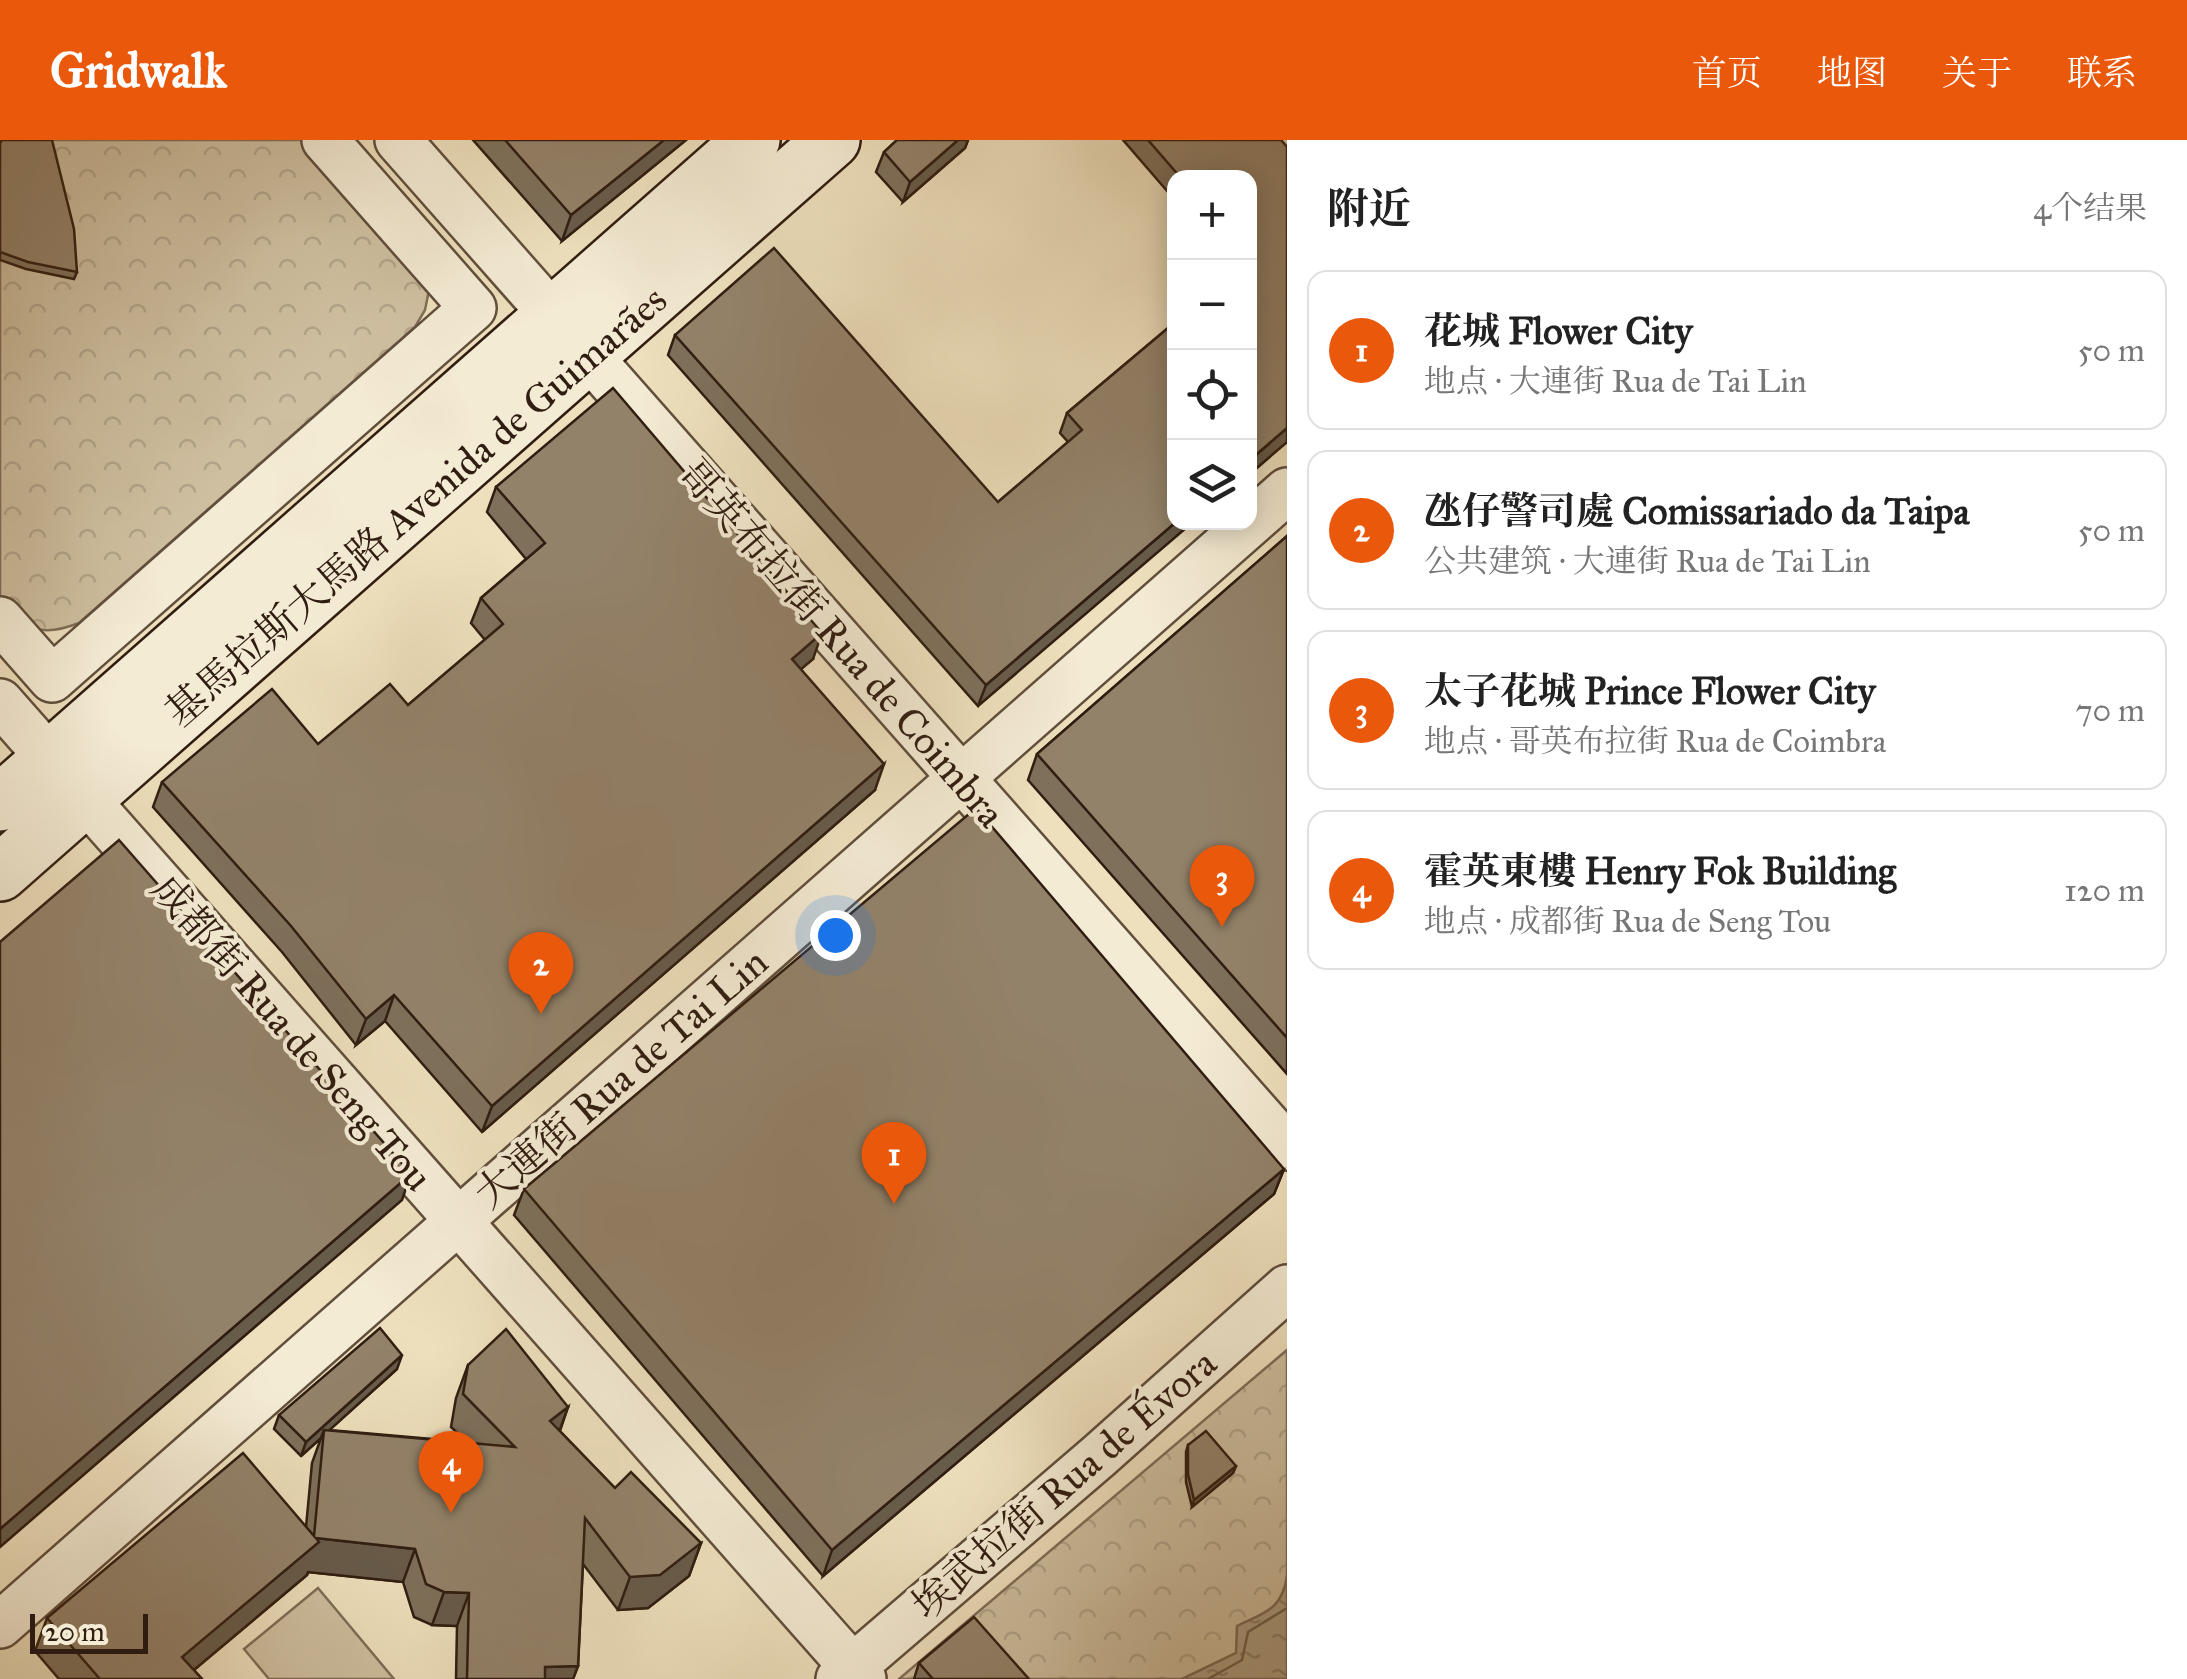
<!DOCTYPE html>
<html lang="zh">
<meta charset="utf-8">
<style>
body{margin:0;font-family:"IM FELL Great Primer","Noto Serif SC",serif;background:#f2f2f2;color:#222}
.controls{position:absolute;right:30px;top:30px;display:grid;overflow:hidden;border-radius:20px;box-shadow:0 5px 25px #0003}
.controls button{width:90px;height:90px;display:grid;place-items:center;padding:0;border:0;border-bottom:2px solid #e0e0e0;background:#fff;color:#222;font:50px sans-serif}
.scale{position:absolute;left:30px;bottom:25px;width:118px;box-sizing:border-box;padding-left:10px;border:5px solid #301d11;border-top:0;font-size:28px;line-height:35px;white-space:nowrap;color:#301d11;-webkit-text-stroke:8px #f4ebd4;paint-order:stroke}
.you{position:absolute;left:835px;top:795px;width:35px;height:35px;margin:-25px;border:8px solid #fff;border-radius:50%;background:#1a73e8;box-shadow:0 0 0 15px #1a73e833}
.badge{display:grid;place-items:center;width:65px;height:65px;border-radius:50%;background:#ea580c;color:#fff;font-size:32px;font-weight:700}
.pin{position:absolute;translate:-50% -82px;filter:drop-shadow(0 2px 5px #0008)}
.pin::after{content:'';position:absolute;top:52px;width:35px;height:30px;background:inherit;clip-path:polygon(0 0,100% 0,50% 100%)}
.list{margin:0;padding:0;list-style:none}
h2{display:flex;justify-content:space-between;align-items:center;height:130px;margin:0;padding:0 40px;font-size:42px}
h2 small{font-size:32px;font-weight:400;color:#767676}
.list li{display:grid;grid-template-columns:65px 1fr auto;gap:30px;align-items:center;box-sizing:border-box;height:160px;margin:0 20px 20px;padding:0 20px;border:2px solid #e0e0e0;border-radius:20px}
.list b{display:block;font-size:38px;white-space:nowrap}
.list p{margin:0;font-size:32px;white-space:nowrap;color:#767676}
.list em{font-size:32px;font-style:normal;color:#767676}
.icon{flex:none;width:55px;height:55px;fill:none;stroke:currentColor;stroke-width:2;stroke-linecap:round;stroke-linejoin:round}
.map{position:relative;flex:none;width:1287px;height:1539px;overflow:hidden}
header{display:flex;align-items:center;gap:60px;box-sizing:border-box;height:140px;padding:0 50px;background:#ea580c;color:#fff}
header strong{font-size:48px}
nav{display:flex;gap:55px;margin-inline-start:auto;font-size:35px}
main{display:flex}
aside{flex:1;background:#fff}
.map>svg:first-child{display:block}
</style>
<header>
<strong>Gridwalk</strong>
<nav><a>首页</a><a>地图</a><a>关于</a><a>联系</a></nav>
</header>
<main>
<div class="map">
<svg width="1287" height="1539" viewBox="0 0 1287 1539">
<defs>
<pattern id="park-crowns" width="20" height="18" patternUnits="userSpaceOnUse" patternTransform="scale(2.5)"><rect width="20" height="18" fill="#cebfa0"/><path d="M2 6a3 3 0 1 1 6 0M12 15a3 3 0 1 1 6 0" fill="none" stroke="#b1a489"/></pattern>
<pattern id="water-ripples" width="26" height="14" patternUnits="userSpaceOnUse" patternTransform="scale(2.5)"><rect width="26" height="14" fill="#ad9e83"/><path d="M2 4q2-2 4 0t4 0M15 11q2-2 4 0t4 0" fill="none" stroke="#8d806a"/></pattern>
</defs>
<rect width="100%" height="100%" fill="#eee0bd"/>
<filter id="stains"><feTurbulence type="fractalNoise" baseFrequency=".002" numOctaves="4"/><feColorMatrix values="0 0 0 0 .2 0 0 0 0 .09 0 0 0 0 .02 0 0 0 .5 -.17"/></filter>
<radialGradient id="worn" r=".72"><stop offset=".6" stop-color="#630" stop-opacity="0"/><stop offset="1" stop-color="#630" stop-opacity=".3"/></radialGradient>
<path fill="#cebfa0" stroke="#7f6e58" stroke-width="2.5" d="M 318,1448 L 394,1539 L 269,1539 L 244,1509 Z"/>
<g fill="url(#park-crowns)" stroke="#7f6e58" stroke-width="2.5">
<path d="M 0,0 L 319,0 L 429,150 L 425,170 L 415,187 L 79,483 C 43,497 33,489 0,473 Z"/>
<path d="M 1287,1210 L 1287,1539 L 899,1539 Z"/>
</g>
<path fill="url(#water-ripples)" stroke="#7b6a55" stroke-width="2.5" d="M 1287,1436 L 1287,1539 L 1182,1539 L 1236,1513 L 1237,1486 C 1265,1472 1282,1470 1287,1436 Z"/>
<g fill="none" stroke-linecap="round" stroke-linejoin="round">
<path stroke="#6e5e4a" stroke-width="2.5" d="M 1208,1539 L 1242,1520 L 1248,1492 L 1287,1468"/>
<g stroke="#604e3c" stroke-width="50">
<g id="street">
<path d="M 398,0 L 1287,1007"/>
<path d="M 0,480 L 52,539 L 473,168 L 325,0"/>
<path d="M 0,562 L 863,1539"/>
<path d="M 0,1485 L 1287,351"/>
<path d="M 839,1539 L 1100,1315 L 1287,1148"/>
</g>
</g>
<g stroke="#301d11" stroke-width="60">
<g id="secondary">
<path d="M 0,663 L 752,0"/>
<path d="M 0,733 L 832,0"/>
</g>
</g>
<use href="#street" stroke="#f4ebd4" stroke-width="45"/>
<use href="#secondary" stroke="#f4ebd4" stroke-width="55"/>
</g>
<g fill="#7e705b" stroke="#301d11" stroke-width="2.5">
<path d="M 473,0 L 686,0 L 562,101 Z"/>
<path d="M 897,0 L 968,0 L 965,8 L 903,62 L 876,32 L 884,12 Z"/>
<path d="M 1123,0 L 1281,0 L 1250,38 L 1174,38 L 1174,59 Z"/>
<path d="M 0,3 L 77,132 L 74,139 L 26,129 L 0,120 Z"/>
<path d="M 1174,183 L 978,566 L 668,215 L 675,195 L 998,362 L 1068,302 L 1060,293 L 1067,273 Z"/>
<path d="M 496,347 L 813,519 L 801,529 L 875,650 L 482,992 L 385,881 L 356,905 L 282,812 L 153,667 L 162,642 L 318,604 L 408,565 L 485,500 L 471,483 L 481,458 L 526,419 L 487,372 Z"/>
<path d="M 1287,396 L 1287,934 L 1028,640 L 1037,614 Z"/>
<path d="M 1284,1029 L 1274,1054 L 823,1436 L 514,1075 L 524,1049 Z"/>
<path d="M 468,1225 L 568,1267 L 560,1291 L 615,1348 L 701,1403 L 689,1436 L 648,1468 L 618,1470 L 583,1424 L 578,1526 L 573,1539 L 456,1539 L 457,1486 L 432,1485 L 414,1477 L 403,1442 L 308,1432 L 307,1435 L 194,1530 L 202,1539 L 59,1539 L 35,1511 L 47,1478 L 306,1387 L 312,1323 L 321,1298 L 301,1316 L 274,1289 L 279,1275 L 397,1229 L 329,1290 L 467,1302 L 451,1287 L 456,1258 Z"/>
<path d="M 1188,1305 L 1236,1326 L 1233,1333 L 1192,1367 L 1186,1342 L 1186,1312 Z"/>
<path d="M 919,1523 L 1029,1539 L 914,1539 Z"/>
</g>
<g fill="#675b4a" stroke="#301d11" stroke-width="2.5">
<path d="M 664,0 L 686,0 L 562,101 L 571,75 Z"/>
<path d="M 958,0 L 968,0 L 965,8 L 903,62 L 910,42 Z"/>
<path d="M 1287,288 L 1287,302 L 1250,334 L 1250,320 Z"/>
<path d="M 1176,382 L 1193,382 L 978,566 L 986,545 Z"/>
<path d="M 822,493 L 813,519 L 782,545 L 792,519 Z"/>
<path d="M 884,624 L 875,650 L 482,992 L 492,966 Z"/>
<path d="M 394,855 L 385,881 L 356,905 L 366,879 Z"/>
<path d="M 1284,1029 L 1274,1054 L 823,1436 L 832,1410 Z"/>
<path d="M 411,1034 L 402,1060 L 0,1407 L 0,1389 Z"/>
<path d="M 402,1215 L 397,1229 L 323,1296 L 324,1290 L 321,1298 L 301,1316 L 306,1302 Z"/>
<path d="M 568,1267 L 556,1300 L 550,1281 Z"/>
<path d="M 1236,1326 L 1233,1333 L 1192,1367 L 1194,1360 Z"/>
<path d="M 316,1398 L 415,1409 L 403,1442 L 308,1432 L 307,1435 L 183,1539 L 182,1517 Z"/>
<path d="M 701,1403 L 689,1436 L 648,1468 L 618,1470 L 630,1437 Z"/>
<path d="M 444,1452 L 469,1453 L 457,1486 L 432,1485 Z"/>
<path d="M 578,1526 L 573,1539 L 541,1539 L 545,1527 Z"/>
</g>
<g fill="#93826a" stroke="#301d11" stroke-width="2.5">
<path d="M 2,0 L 52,0 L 74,89 L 77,132 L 28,122 L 0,112 L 0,3 Z"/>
<path d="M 505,0 L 664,0 L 571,75 Z"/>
<path d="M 897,0 L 958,0 L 910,42 L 884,12 Z"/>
<path d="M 1148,0 L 1281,0 L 1287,7 L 1287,288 L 1250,320 L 1250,38 L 1181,38 Z"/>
<path d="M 774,108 L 998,362 L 1082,290 L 1067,273 L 1174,183 L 1174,382 L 1176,382 L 986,545 L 675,195 Z"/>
<path d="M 613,248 L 822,493 L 792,519 L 884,624 L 492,966 L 394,855 L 366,879 L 291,786 L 162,642 L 272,549 L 318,604 L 390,544 L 408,565 L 503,484 L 481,458 L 545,403 L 496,347 Z"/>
<path d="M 1287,396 L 1287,898 L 1037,614 Z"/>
<path d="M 976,668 L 1284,1029 L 832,1410 L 524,1049 Z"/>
<path d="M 119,700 L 411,1034 L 0,1389 L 0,802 Z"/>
<path d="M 380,1188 L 402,1215 L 306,1302 L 279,1275 Z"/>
<path d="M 506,1189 L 568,1267 L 550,1281 L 615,1348 L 631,1332 L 701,1403 L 660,1435 L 630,1437 L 585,1378 L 578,1526 L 545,1527 L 545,1539 L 467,1539 L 469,1453 L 444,1452 L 426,1444 L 415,1409 L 316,1398 L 319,1402 L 182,1517 L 202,1539 L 100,1539 L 47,1478 L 243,1313 L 314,1396 L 324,1290 L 515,1307 L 463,1254 L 468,1225 Z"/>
<path d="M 1206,1291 L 1236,1326 L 1194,1360 L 1188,1334 L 1188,1305 Z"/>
<path d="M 974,1477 L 1029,1539 L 933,1539 L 919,1523 Z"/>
</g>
<g text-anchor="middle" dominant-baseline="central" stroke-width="8" stroke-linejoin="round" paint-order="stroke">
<g font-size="40" fill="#301d11" stroke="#f4ebd4">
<text transform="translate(416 366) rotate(-41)">基馬拉斯大馬路 Avenida de Guimarães</text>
<text transform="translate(842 503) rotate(49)">哥英布拉街 Rua de Coimbra</text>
<text transform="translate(292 893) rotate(49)">成都街 Rua de Seng Tou</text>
<text transform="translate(621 938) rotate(-41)">大連街 Rua de Tai Lin</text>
<text transform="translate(1064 1344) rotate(-41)">埃武拉街 Rua de Évora</text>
</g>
</g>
<rect width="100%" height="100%" filter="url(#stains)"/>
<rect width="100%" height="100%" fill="url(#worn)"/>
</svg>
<div class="controls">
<button>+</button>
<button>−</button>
<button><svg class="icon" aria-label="locate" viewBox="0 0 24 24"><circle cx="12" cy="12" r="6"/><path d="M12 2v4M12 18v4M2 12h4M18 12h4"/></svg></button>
<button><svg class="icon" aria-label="layers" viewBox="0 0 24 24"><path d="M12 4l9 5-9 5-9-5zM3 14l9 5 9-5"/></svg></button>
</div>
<div class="scale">20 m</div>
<div class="you"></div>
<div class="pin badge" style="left:894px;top:1064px">1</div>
<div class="pin badge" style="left:541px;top:874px">2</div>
<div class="pin badge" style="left:1222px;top:787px">3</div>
<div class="pin badge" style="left:451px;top:1373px">4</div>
</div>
<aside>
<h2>附近<small>4个结果</small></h2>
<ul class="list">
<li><span class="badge">1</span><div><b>花城 Flower City</b><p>地点 · 大連街 Rua de Tai Lin</p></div><em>50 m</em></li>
<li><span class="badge">2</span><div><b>氹仔警司處 Comissariado da Taipa</b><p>公共建筑 · 大連街 Rua de Tai Lin</p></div><em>50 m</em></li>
<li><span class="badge">3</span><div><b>太子花城 Prince Flower City</b><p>地点 · 哥英布拉街 Rua de Coimbra</p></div><em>70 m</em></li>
<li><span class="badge">4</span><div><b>霍英東樓 Henry Fok Building</b><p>地点 · 成都街 Rua de Seng Tou</p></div><em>120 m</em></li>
</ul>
</aside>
</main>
